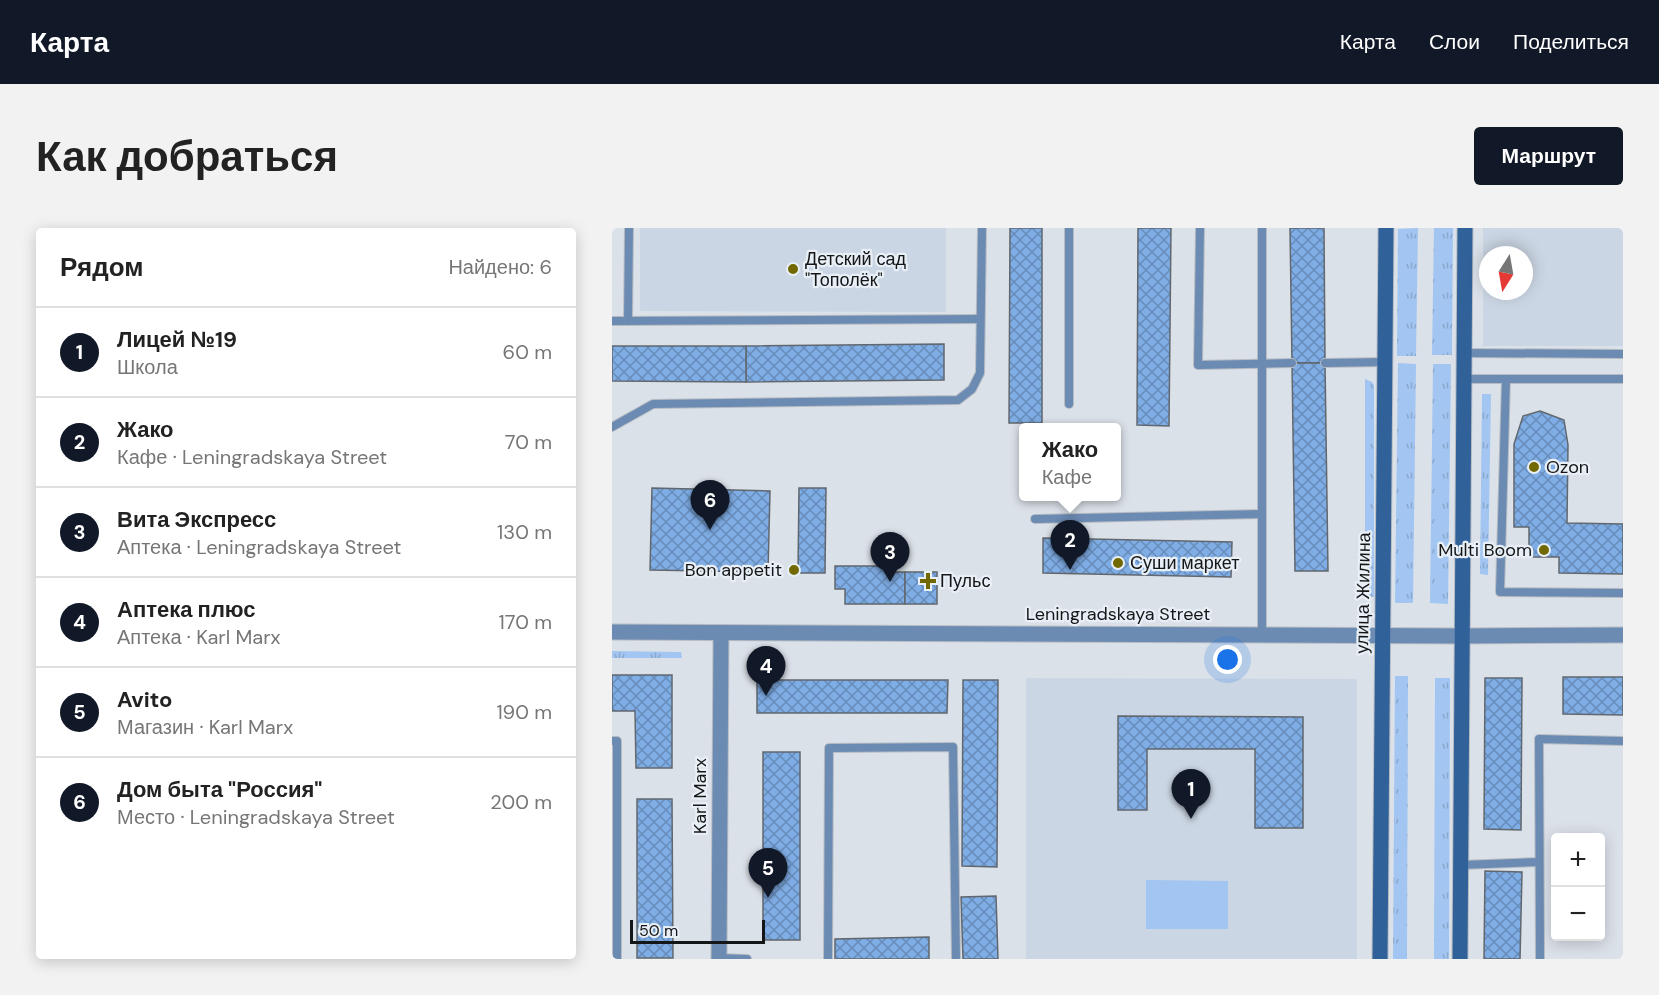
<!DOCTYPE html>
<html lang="ru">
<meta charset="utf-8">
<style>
body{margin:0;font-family:"DM Sans",sans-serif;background:#f2f2f2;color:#222}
.controls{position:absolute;right:18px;bottom:18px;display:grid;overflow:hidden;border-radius:6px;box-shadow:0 3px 15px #0003}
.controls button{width:54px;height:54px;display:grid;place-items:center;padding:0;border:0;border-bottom:2px solid #e0e0e0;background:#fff;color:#222;font:30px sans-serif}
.compass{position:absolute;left:867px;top:18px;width:54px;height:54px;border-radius:50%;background:#fff;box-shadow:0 3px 15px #0003;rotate:191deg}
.scale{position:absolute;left:18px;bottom:15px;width:135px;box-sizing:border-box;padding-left:6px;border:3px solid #141618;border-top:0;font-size:16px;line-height:21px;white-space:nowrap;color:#141618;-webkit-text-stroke:4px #e8eff6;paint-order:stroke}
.you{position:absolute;left:616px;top:432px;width:21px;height:21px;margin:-15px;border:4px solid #fff;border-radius:50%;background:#1a73e8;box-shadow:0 0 0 9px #1a73e833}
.badge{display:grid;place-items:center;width:39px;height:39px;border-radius:50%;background:#111827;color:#fff;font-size:20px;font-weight:700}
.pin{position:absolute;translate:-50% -50px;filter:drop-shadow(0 2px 3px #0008)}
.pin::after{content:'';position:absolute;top:32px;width:21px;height:18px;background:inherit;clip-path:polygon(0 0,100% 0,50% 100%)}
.popup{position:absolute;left:407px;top:195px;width:102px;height:78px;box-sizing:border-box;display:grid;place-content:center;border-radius:6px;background:#fff;filter:drop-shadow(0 2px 4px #0005);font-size:20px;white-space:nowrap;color:#767676}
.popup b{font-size:22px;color:#222}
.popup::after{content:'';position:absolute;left:50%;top:100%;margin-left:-12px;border:12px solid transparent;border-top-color:#fff}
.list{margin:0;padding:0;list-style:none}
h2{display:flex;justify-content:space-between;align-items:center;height:78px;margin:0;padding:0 24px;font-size:26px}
h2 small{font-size:20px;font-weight:400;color:#767676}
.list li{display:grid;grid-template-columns:39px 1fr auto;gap:18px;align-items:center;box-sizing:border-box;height:90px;padding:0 24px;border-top:2px solid #e0e0e0}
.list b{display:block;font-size:22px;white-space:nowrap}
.list p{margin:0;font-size:20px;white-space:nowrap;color:#767676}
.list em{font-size:20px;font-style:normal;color:#767676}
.map{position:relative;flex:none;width:1011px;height:731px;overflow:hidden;border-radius:6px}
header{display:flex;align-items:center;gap:36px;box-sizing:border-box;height:84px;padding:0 30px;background:#111827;color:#fff}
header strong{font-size:28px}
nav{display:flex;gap:33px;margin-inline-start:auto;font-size:21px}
.intro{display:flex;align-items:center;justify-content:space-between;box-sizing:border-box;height:144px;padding:0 36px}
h1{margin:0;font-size:42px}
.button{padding:15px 27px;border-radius:6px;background:#111827;color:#fff;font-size:21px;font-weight:700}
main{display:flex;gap:36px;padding:0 36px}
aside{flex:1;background:#fff;border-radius:6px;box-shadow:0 3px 15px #0003}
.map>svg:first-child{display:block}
</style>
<header>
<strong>Карта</strong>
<nav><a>Карта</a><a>Слои</a><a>Поделиться</a></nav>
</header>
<div class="intro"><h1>Как добраться</h1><a class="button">Маршрут</a></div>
<main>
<aside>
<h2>Рядом<small>Найдено: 6</small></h2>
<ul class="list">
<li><span class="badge">1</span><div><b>Лицей №19</b><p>Школа</p></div><em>60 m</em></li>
<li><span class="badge">2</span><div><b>Жако</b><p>Кафе · Leningradskaya Street</p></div><em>70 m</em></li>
<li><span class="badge">3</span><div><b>Вита Экспресс</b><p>Аптека · Leningradskaya Street</p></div><em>130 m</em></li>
<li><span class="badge">4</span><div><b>Аптека плюс</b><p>Аптека · Karl Marx</p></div><em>170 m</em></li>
<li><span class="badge">5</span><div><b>Avito</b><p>Магазин · Karl Marx</p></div><em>190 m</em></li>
<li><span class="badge">6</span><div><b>Дом быта &quot;Россия&quot;</b><p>Место · Leningradskaya Street</p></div><em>200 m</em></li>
</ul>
</aside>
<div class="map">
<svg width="1011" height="731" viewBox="0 0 1011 731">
<defs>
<pattern id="grass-tufts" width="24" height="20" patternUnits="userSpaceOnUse" patternTransform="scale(1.5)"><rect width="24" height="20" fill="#a2c5f1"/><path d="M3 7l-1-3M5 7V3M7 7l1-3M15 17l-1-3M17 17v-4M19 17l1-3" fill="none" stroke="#8ba8ce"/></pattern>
<pattern id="building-cross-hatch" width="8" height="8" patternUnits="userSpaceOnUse" patternTransform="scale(1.5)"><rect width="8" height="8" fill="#7fade5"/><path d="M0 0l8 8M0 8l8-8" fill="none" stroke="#678cb9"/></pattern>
</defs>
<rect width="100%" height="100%" fill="#dbe1e9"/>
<g fill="#cbd6e4" fill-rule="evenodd">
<path d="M 28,0 L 334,0 L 334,84 L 28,83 Z"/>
<path d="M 871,0 L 1011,0 L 1011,118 L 871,118 ZM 876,27 L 912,27 L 912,63 L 876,63 Z"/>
<path d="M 414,450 L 745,451 L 745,731 L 414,731 Z"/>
</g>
<g fill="url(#grass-tufts)">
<path d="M 806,0 L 804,128 L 785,128 L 786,1 Z"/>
<path d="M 822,0 L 841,0 L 840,127 L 820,127 Z"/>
<path d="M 786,135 L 804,136 L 801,375 L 783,375 Z"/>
<path d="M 821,136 L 839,136 L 836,376 L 818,375 Z"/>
<path d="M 753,151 L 760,154 L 762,157 L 762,369 L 753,369 Z"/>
<path d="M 870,166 L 879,166 L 876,347 L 868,346 Z"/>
<path d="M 0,423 L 69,424 L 70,430 L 0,430 Z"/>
<path d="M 783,448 L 796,448 L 795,731 L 781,731 Z"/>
<path d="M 823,450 L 838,450 L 837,731 L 822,731 Z"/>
</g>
<path fill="#a2c5f1" d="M 534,652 L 616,653 L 616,701 L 534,701 Z"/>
<g fill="url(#building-cross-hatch)" stroke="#61676e" stroke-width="1.5">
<path d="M 398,0 L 430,0 L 430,195 L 397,195 Z"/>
<path d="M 526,0 L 559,0 L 557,198 L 525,197 Z"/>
<path d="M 678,0 L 712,0 L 713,135 L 680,135 Z"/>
<path d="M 332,116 L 332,152 L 134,154 L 134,118 Z"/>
<path d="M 0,118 L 134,118 L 134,154 L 0,153 Z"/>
<path d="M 680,135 L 713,135 L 716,343 L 683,343 Z"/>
<path d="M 928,183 L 952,192 L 956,217 L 955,295 L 1011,296 L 1011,346 L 947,345 L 947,329 L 917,329 L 917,299 L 902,299 L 902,216 L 911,188 Z"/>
<path d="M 40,260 L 158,263 L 156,344 L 38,342 Z"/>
<path d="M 187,260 L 214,260 L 213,345 L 186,345 Z"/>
<path d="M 431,310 L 620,314 L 619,349 L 431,345 Z"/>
<path d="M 223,338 L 277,338 L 277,344 L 293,344 L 293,376 L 233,376 L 233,361 L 223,361 Z"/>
<rect x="293" y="344" width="32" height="32"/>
<path d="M 0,447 L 60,447 L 60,540 L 24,540 L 23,483 L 0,483 Z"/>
<path d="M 951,449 L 1011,449 L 1011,487 L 951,486 Z"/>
<path d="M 873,450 L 910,450 L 909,602 L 872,601 Z"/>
<path d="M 145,452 L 336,452 L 335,485 L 145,485 Z"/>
<path d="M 351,452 L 386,452 L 385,639 L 350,638 Z"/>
<path d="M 506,488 L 691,489 L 691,600 L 643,600 L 643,521 L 535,521 L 535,582 L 506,582 Z"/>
<rect x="151" y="524" width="37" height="188"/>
<path d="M 25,571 L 60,571 L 61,730 L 25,730 Z"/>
<path d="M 873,643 L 910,644 L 908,731 L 872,731 Z"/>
<path d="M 384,668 L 386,731 L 351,731 L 349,669 Z"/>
<path d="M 317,709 L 317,731 L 223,731 L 223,711 Z"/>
</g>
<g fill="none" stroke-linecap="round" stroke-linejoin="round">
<g stroke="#b7bcc3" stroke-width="10">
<g id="service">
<path d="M 457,0 L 457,176"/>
<path d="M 588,0 L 586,137 L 680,135"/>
<path d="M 650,0 L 650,406"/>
<path d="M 0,93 L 368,91"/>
<path d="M 16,93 L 17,0"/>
<path d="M 853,125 L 1011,126"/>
<path d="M 713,135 L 773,134"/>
<path d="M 853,151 L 894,151 L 888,364 L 1011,365"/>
<path d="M 894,151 L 1011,151"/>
<path d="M 0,199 L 41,176 L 346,172 L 360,161 L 368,145 L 370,0"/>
<path d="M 423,291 L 650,286"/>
<path d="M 0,513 L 5,513 L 5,731"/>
<path d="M 849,637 L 927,634"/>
<path d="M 107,730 L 135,731"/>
<path d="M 216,731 L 217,520 L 341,519 L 344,731"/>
<path d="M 928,731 L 927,511 L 1011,513"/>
</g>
</g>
<g stroke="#b7bcc3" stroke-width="17">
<g id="tertiary">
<path d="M 0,404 L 850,408 L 1011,407"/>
<path d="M 107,731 L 109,405"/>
</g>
</g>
<g stroke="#b7bcc3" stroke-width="17">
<g id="secondary">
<path d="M 768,731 L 774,0"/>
<path d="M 848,731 L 853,0"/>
</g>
</g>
<use href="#service" stroke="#6c8bb3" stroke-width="8"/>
<use href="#tertiary" stroke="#6c8bb3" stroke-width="15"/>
<use href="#secondary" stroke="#316199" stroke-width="15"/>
</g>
<g fill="#716900" stroke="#e8eff6" stroke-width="2">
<circle cx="181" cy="41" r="6"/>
<circle cx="922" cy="239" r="6"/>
<circle cx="932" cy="322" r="6"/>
<circle cx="506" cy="335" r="6"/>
<circle cx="182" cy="342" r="6"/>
<path d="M313 344h6v6h6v6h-6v6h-6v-6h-6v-6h6z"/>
</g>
<g text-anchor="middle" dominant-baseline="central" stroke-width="4.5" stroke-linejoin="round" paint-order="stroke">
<g font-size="18" fill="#141618" stroke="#e8eff6" text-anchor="start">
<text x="193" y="31">Детский сад<tspan x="193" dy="21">"Тополёк"</tspan></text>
<text x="934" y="239">Ozon</text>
<text x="920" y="322" text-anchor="end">Multi Boom</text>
<text x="518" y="335">Суши маркет</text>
<text x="170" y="342" text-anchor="end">Bon appetit</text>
<text x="328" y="353">Пульс</text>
</g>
<g font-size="18" fill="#141618" stroke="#e8eff6">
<text transform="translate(751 365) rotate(-89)">улица Жилина</text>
<text x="506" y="386">Leningradskaya Street</text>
<text transform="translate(88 568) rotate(-90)">Karl Marx</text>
</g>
</g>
</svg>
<div class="controls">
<button>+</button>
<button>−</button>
</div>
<svg class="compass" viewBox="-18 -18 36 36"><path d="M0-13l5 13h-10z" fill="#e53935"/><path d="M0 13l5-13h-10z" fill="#767676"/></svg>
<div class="scale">50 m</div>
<div class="you"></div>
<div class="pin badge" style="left:579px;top:591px">1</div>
<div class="pin badge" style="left:458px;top:342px">2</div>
<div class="popup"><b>Жако</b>Кафе</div>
<div class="pin badge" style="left:278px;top:354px">3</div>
<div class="pin badge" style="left:154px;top:468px">4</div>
<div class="pin badge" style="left:156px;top:670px">5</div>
<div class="pin badge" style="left:98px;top:302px">6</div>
</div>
</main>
